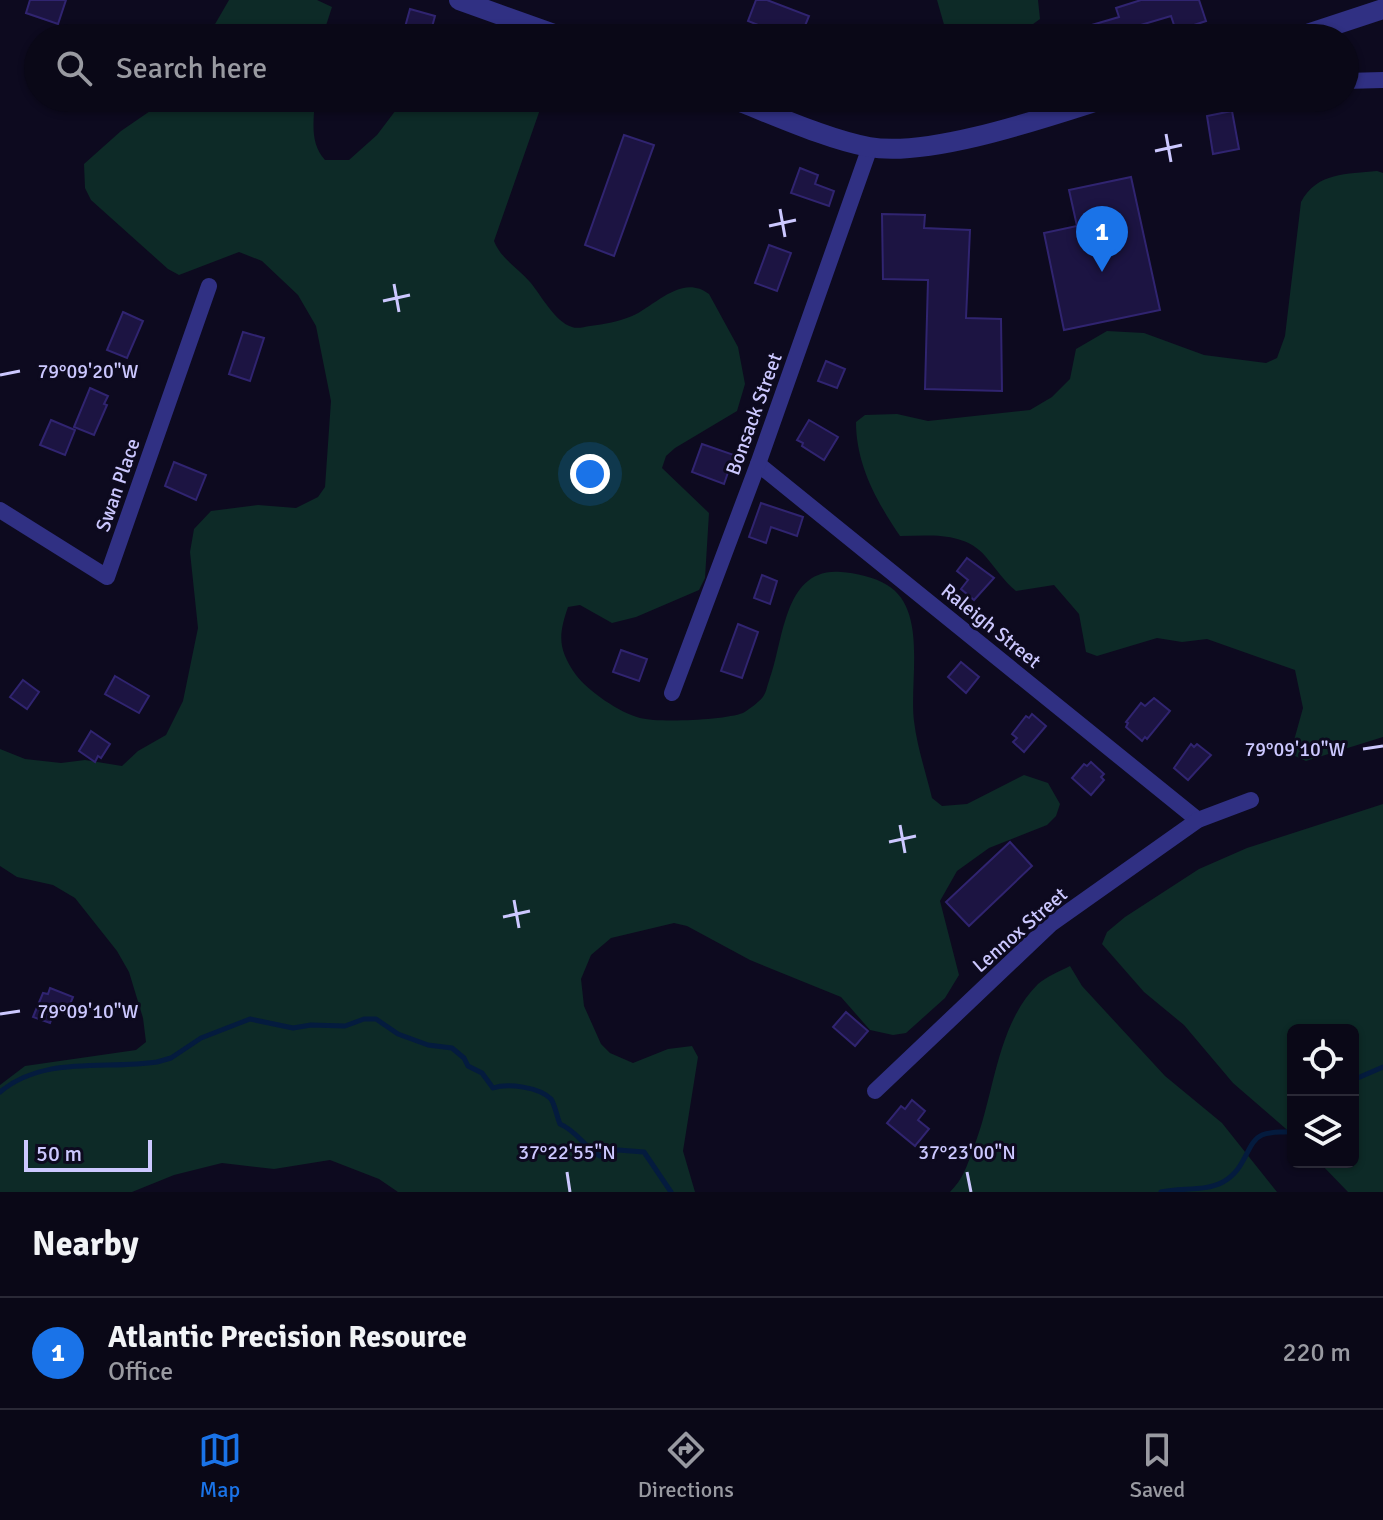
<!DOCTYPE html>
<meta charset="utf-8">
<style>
body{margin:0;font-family:Signika,sans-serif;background:#181624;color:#f1f3f6}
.controls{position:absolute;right:24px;bottom:24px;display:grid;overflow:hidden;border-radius:12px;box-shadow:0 2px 6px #0004}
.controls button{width:72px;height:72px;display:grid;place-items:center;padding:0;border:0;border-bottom:2px solid #2a2936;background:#0a0817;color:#f1f3f6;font:40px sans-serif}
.scale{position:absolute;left:24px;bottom:20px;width:128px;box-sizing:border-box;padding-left:8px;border:4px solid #ccc8ff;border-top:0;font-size:22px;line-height:28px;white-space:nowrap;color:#ccc8ff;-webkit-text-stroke:6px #0d0a1f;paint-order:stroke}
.you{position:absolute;left:590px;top:474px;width:28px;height:28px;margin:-20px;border:6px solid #fff;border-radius:50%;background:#1a73e8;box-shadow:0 0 0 12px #1a73e833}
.badge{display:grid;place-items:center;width:52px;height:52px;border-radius:50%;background:#1a73e8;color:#fff;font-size:26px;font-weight:700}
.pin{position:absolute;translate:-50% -66px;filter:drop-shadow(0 2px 4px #0008)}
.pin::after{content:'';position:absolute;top:42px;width:28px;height:24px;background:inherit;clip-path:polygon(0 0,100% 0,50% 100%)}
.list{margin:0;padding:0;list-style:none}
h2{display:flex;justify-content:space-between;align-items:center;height:104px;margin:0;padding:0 32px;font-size:34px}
h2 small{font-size:26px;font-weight:400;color:#999aa1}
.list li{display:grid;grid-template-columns:52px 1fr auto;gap:24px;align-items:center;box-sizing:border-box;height:112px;padding:0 32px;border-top:2px solid #2a2936}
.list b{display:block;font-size:30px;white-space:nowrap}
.list p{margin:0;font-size:26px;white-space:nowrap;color:#999aa1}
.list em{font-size:26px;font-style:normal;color:#999aa1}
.icon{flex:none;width:44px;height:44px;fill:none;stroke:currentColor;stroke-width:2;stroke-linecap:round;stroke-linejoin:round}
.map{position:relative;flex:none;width:1383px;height:1192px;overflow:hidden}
.search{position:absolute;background:#0a0817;box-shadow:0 2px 6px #0004;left:24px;right:24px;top:24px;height:88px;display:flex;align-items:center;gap:20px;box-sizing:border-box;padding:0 28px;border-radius:44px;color:#999aa1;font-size:30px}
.sheet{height:216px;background:#0a0817}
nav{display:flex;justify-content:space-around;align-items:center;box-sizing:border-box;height:112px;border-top:2px solid #2a2936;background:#0a0817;font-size:22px;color:#999aa1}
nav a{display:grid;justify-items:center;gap:4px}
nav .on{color:#1a73e8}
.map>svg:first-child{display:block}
</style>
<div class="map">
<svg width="1383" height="1192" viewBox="0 0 1383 1192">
<rect width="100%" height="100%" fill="#0d0a1f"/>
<g fill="#0d2a27">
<path d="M 229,0 L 317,0 L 332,7 L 322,38 L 207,38 Z"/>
<path d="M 937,0 L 1038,0 L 1040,19 L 1014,38 L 954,38 L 945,28 Z"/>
<path d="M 169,98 L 315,98 C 314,120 309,142 325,160 L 349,160 L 377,135 L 405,98 L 544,98 L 494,241 C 501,259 517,267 530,282 C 541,295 555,322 572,327 C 577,329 584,327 590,326 C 605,324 618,322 632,316 C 655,306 682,273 709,294 L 738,347 L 745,384 L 737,411 L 675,448 L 666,456 L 662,468 L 709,513 L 705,578 L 699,590 L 636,617 L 612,623 L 580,605 L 568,607 C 558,636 558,649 576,675 C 588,691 620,713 640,718 C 659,723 725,720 743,713 C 748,710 759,702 762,698 C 766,694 767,686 769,681 C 784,642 783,567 841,572 C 855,573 875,577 887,585 C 928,609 909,681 914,721 C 917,747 926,773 932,798 L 942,806 L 967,804 L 1024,775 L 1048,783 L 1060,804 L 1056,816 L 1047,825 L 989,848 L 957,871 L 940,901 L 959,975 L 945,998 L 906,1033 L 893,1035 L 870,1030 L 841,997 L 750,960 L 687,926 L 674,923 L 611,938 L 591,955 L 581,979 L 584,1006 L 601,1044 L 610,1053 L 633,1063 L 668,1049 L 692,1046 L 698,1057 L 683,1151 L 695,1192 L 398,1192 L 379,1179 L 330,1160 L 274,1169 L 222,1163 L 174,1175 L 132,1192 L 0,1192 L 0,1085 L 25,1066 L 136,1050 L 146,1042 L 143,1018 L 129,972 L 117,951 L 75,898 L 53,885 L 17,877 L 0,866 L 0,749 L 25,759 L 61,763 L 85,760 L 122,766 L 138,751 L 166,735 L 183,701 L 198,628 L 190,552 L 194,529 L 211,511 L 258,505 L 296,508 L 318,497 L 325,487 L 331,401 L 316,326 L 298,295 L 262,261 L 239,252 L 179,275 L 168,269 L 91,200 L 85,188 L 84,164 L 121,131 Z"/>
<path d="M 1377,171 L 1383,173 L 1383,737 L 1306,761 L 1295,756 L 1293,744 L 1303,708 L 1295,670 L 1207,639 L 1182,642 L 1157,638 L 1097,656 L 1086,652 L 1079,614 L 1054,585 L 1016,591 C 1003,580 997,570 986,557 C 964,531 930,536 900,536 C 877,502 856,465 856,422 L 865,415 L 897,414 L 928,421 L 1030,410 L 1052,397 L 1070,379 L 1076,349 L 1107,331 L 1144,333 L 1204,355 L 1266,363 L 1277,358 L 1285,336 L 1301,202 C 1317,172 1347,174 1377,171 Z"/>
<path d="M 1383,804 L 1383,1192 L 1348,1192 L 1319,1162 L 1353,1162 L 1353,1030 L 1293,1030 L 1293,1135 L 1233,1083 L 1184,1025 L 1144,992 L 1102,944 L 1107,932 L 1125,917 L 1199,869 L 1247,848 Z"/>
<path d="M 1070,966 L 1082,986 L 1165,1076 L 1222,1123 L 1277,1192 L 950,1192 C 963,1179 967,1166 973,1149 C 995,1096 995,1027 1038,984 C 1046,977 1060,971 1070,966 Z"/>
</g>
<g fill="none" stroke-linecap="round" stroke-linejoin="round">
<g stroke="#041b3e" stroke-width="5">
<path d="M 1353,1080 L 1383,1067"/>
<path d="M 0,1092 C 44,1055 106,1070 157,1062 L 171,1058 L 201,1038 L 250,1019 L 293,1028 L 311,1025 L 345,1026 L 364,1019 L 376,1019 L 398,1034 L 428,1045 L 452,1048 L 464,1058 L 468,1066 L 482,1073 L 493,1088 C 508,1083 539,1087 551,1099 C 555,1105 557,1117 560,1124 C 577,1131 584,1147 600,1156 L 618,1150 L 644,1152 L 671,1192"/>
<path d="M 1161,1192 C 1181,1187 1204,1192 1223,1182 C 1247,1169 1246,1142 1262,1135 C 1271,1131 1283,1133 1293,1131"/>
</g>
</g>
<g fill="#1c1442" stroke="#302470" stroke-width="2">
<path d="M 30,0 L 66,0 L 58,24 L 26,13 Z"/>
<path d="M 756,0 L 767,0 L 809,16 L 800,38 L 791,38 L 748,21 Z"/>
<path d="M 1141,0 L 1199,0 L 1206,21 L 1176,31 L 1171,16 L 1097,38 L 1062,38 L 1061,34 L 1119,17 L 1116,8 Z"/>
<path d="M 410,9 L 435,16 L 429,38 L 402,38 Z"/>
<path d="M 1232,111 L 1239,149 L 1213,154 L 1207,116 Z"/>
<path d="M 624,135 L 654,145 L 614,256 L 585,245 Z"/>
<path d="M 800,168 L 818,175 L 815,184 L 834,191 L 829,206 L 791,193 Z"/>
<path d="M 1131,177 L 1160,310 L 1064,330 L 1044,233 L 1077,226 L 1069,190 Z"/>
<path d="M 882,214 L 925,215 L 924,228 L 970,230 L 966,318 L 1001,319 L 1002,391 L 925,389 L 928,280 L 883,279 Z"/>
<path d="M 769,245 L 791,253 L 777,291 L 755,283 Z"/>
<path d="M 123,312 L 143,321 L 127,358 L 107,350 Z"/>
<path d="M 243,332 L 264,338 L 250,381 L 229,374 Z"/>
<path d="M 826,361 L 845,369 L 837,388 L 818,381 Z"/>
<path d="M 90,388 L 108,396 L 104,404 L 107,405 L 94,435 L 74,427 Z"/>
<path d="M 51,420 L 75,430 L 65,455 L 40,445 Z"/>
<path d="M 809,420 L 838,437 L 824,460 L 802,446 L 803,443 L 797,440 Z"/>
<path d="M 702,444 L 734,455 L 724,484 L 692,472 Z"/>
<path d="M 174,462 L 206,475 L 196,500 L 165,486 Z"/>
<path d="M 761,503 L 803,517 L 797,536 L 771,527 L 766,543 L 749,537 Z"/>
<path d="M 967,558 L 994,578 L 974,600 L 961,589 L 968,580 L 957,571 Z"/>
<path d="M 762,575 L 777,581 L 770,604 L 754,598 Z"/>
<path d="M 738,624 L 758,632 L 742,678 L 721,671 Z"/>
<path d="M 621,650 L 647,659 L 639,681 L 613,672 Z"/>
<path d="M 961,662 L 979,677 L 966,693 L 948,677 Z"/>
<path d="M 115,676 L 149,696 L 139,713 L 105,694 Z"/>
<path d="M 23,680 L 39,692 L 27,709 L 10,697 Z"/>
<path d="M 1154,698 L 1170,711 L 1147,739 L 1145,737 L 1142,741 L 1126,727 L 1128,723 L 1126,722 L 1141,703 L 1145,706 Z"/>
<path d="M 1032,714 L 1046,726 L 1024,752 L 1013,742 L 1017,738 L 1012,734 L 1026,716 L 1029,718 Z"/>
<path d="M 91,731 L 110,744 L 101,758 L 98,756 L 95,762 L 79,751 Z"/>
<path d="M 1191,744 L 1194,747 L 1197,744 L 1211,755 L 1188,780 L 1174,768 Z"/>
<path d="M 1091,762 L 1104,774 L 1101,777 L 1104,780 L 1091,795 L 1072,778 L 1084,764 L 1087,766 Z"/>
<path d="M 1010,842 L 1032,866 L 969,926 L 946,902 Z"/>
<path d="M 50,988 L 73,997 L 66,1014 L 55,1009 L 50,1023 L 33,1017 L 43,993 L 48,994 Z"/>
<path d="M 846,1012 L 868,1031 L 855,1046 L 833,1027 Z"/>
<path d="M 912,1100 L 925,1111 L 918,1120 L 929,1129 L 915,1146 L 887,1123 L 901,1106 L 905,1109 Z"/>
</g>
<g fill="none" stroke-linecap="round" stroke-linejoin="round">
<g stroke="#303083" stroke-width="16">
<path d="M 1345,81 L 1383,80"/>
<path d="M 758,464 L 1198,820"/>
<path d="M 0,510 L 107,577 L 209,286"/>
<path d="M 672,693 L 758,464 L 870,147"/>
<path d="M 875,1091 L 1051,924 L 1198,820 L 1251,800"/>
</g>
<g stroke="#303083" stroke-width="20">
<path d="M 459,0 L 565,38"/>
<path d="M 1295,38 L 1383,9"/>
<path d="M 730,98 C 772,114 826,139 869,147 C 929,158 1047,117 1107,98"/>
</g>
</g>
<path fill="none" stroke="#ccc8ff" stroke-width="3" d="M 1166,134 L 1171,162M 1155,151 L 1182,145M 780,209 L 785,237M 769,226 L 796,220M 394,284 L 399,312M 383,301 L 410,295M 0,375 L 20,371M 1363,749 L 1383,746M 900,825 L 905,853M 889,842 L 916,836M 514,900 L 519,928M 503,917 L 530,911M 0,1014 L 20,1011M 567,1172 L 570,1192M 967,1172 L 971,1192"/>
<g text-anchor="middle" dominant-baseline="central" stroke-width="6" stroke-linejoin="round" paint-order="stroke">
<g font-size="20" fill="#ccc8ff" stroke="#0d0a1f">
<text transform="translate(754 414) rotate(-70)">Bonsack Street</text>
<text transform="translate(118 485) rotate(-71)">Swan Place</text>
<text transform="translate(991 626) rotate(39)">Raleigh Street</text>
<text transform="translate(1020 930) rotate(-41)">Lennox Street</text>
</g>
</g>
<g font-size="20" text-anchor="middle" fill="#ccc8ff" stroke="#0d0a1f" stroke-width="6" stroke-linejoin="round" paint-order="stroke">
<text x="88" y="378">79°09'20"W</text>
<text x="1295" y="756">79°09'10"W</text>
<text x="88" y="1018">79°09'10"W</text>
<text x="567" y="1159">37°22'55"N</text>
<text x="967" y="1159">37°23'00"N</text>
</g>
</svg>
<div class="controls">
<button><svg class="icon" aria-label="locate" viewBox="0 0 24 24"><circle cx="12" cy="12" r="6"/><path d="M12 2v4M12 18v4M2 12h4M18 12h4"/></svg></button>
<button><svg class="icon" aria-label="layers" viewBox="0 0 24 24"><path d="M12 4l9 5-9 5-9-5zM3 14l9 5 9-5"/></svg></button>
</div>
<div class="scale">50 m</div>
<div class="you"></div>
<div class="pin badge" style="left:1102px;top:272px">1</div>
<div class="search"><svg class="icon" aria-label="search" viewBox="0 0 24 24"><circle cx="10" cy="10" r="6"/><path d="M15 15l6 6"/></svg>Search here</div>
</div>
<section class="sheet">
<h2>Nearby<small></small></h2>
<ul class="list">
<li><span class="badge">1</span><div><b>Atlantic Precision Resource</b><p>Office</p></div><em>220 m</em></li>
</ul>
</section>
<nav>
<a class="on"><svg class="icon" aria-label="map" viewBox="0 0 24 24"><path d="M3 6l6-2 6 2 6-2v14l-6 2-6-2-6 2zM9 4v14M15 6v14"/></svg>Map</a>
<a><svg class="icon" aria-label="directions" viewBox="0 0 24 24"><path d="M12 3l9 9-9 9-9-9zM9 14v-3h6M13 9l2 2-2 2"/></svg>Directions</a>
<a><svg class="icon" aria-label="saved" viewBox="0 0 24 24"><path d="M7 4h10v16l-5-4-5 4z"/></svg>Saved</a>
</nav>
